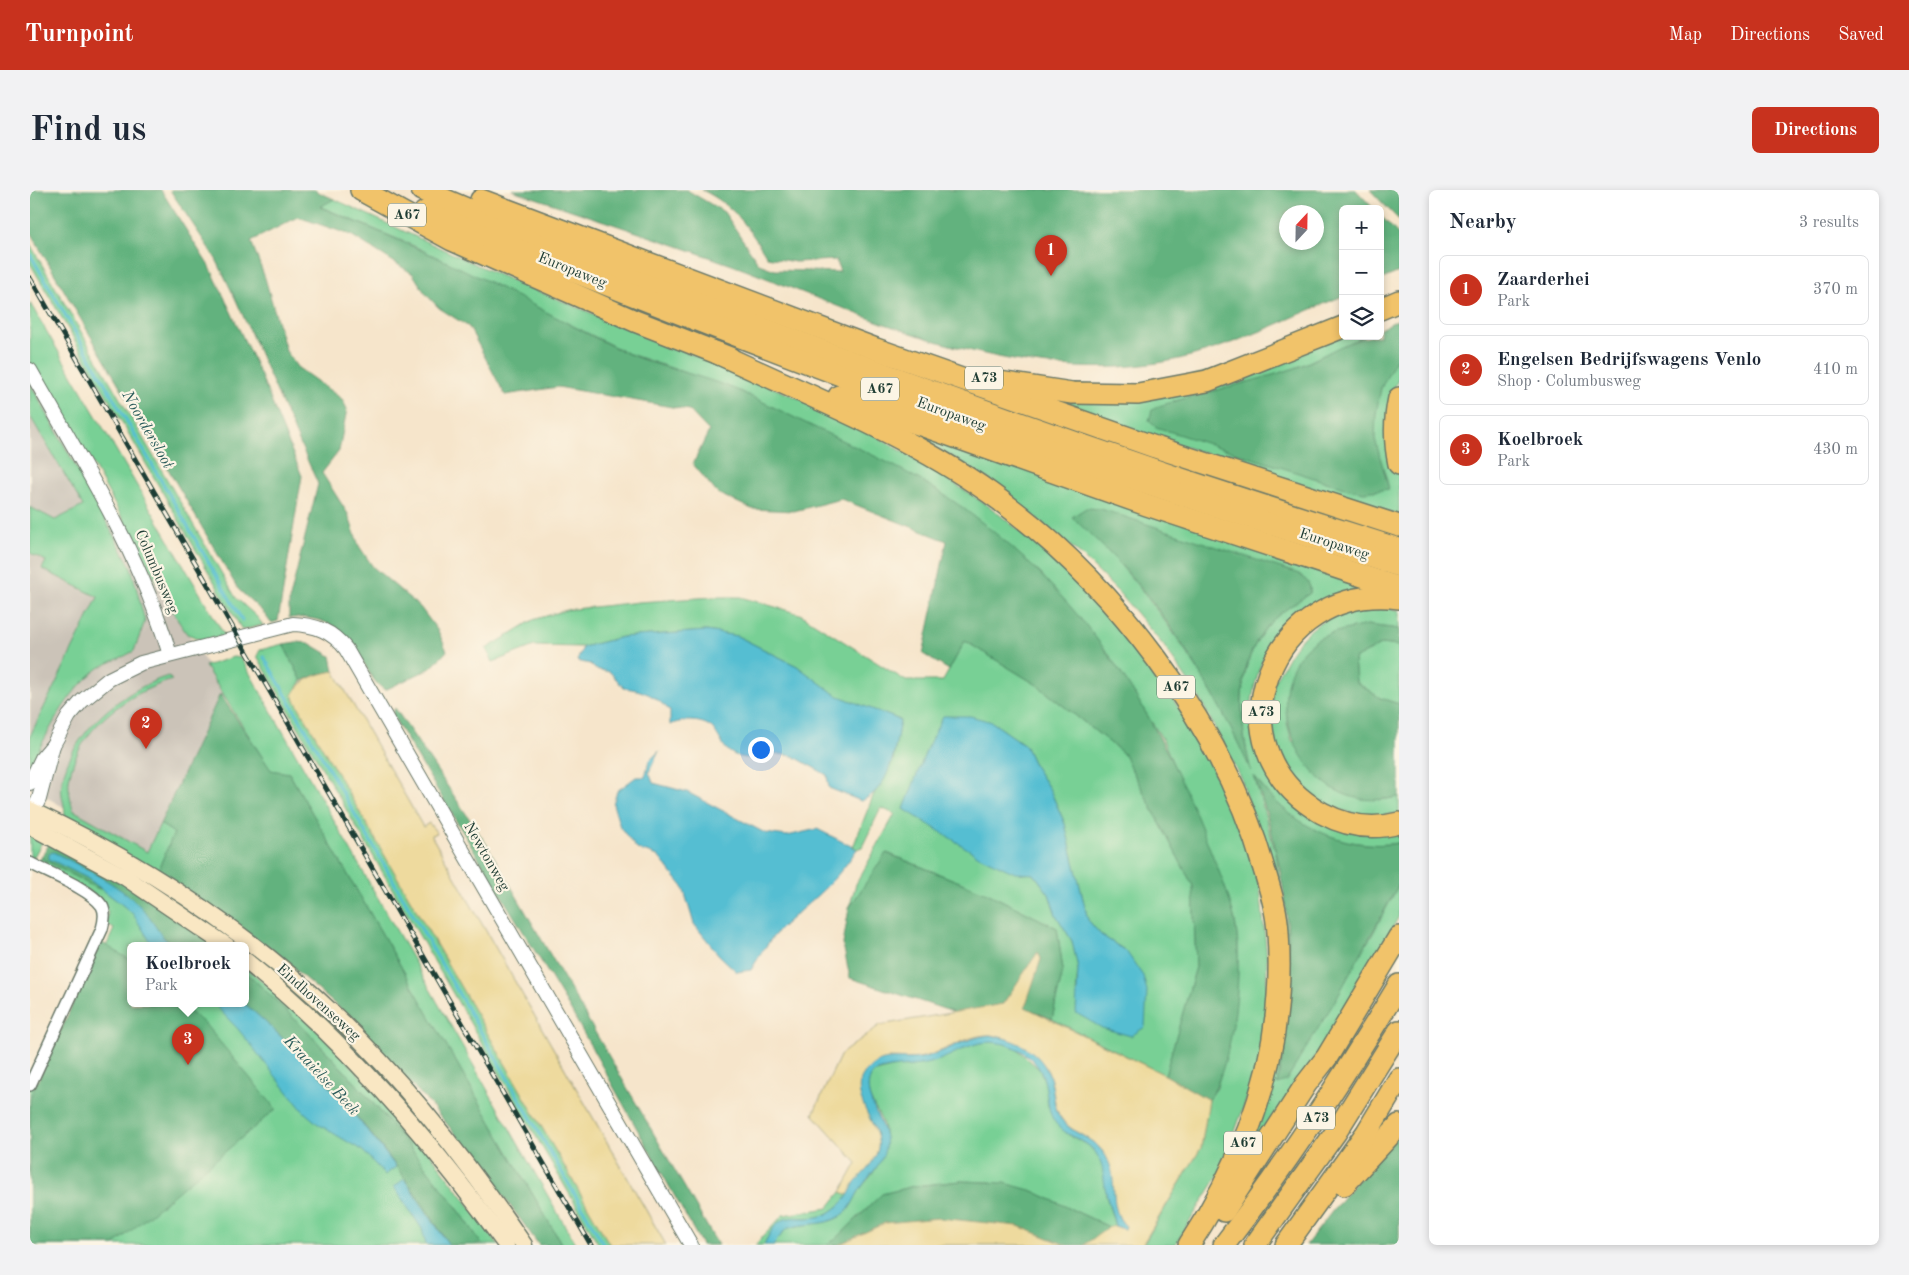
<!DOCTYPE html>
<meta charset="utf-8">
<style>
body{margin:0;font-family:"Old Standard TT",serif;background:#f2f2f3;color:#1f2937}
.controls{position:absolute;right:15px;top:15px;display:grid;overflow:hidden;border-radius:8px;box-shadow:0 2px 8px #0003}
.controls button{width:45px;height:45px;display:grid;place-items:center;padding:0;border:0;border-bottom:1px solid #e0e1e3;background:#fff;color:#1f2937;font:25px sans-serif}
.compass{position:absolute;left:1249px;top:15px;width:45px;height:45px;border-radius:50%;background:#fff;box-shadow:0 2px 8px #0003;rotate:22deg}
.you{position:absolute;left:730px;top:559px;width:18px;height:18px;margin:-12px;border:4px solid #fff;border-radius:50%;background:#1a73e8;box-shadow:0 0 0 8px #1a73e833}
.badge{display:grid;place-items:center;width:32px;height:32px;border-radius:50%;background:#c8321e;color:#fff;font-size:16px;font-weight:700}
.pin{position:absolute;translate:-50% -41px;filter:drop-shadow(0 1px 2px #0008)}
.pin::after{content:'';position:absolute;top:26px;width:18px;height:15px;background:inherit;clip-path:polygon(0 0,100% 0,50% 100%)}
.popup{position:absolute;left:97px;top:752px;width:122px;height:65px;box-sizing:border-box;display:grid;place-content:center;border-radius:8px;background:#fff;filter:drop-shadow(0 1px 4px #0005);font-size:16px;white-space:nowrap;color:#747a83}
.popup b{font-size:19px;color:#1f2937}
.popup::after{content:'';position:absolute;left:50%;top:100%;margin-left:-10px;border:10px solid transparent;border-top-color:#fff}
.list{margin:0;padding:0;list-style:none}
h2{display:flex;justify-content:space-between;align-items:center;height:65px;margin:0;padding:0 20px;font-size:21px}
h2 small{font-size:16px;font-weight:400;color:#747a83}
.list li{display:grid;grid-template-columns:32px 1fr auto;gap:15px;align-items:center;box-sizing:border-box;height:70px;margin:0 10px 10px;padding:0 10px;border:1px solid #e0e1e3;border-radius:8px}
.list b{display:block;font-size:19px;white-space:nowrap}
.list p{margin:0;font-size:16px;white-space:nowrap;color:#747a83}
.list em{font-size:16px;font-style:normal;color:#747a83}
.icon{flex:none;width:28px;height:28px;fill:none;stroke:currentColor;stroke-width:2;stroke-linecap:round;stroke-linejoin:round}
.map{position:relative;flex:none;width:1369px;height:1055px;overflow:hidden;border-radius:8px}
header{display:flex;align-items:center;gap:30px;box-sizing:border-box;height:70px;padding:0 25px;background:#c8321e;color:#fff}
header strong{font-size:24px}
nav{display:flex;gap:28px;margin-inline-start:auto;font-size:18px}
.intro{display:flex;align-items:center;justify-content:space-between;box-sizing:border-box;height:120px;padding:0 30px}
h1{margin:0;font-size:35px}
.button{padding:12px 22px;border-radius:8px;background:#c8321e;color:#fff;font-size:18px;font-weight:700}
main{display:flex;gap:30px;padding:0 30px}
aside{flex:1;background:#fff;border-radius:8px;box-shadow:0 2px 8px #0003}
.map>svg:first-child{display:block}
</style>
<header>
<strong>Turnpoint</strong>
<nav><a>Map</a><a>Directions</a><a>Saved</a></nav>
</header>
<div class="intro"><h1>Find us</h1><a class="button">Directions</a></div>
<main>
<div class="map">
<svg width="1369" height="1055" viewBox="0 0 1369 1055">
<rect width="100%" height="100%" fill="#fcf5e5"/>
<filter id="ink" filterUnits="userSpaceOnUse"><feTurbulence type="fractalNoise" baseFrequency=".02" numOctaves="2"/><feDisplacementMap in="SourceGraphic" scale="10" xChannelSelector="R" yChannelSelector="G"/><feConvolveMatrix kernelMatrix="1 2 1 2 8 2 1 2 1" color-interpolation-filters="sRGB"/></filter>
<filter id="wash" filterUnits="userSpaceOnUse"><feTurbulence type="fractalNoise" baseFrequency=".0096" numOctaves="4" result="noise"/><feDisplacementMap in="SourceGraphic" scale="20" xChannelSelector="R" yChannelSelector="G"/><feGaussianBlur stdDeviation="1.12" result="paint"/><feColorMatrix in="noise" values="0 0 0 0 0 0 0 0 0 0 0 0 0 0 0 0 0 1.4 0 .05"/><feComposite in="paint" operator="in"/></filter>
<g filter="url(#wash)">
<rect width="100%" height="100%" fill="#f6e5cb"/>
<path fill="#cbc3b8" d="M 0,187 L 197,507 L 118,665 L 0,598 Z"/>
<g fill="#78d095" stroke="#4c8664" fill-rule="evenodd">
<path d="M 304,9 L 469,85 L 768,208 L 831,237 L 899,277 L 960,317 L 1001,350 L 1041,384 L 1123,476 L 1173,558 L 1212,644 L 1230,697 L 1237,768 L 1236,830 L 1231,869 L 1190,983 L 1145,1055 L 1113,1055 L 1171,958 L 1179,910 L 1187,897 L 1199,853 L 1207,798 L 1208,755 L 1205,730 L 1196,701 L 1133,550 L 1078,463 L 1011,384 L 973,350 L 925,313 L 889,290 L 709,201 L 597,163 L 384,56 L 289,16 Z"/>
<path d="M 0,54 L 206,408 L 227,427 L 233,435 L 212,440 L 0,73 Z"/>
<path d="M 0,113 L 195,446 L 170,452 L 168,448 L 157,444 L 149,432 L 60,269 L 24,216 L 0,173 Z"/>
<path d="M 1313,146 L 1334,146 L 1268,177 L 1215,195 L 1144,211 L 1359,299 C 1356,283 1348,267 1345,250 C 1341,221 1352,187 1369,164 L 1369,188 L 1362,202 L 1363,273 L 1369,286 L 1369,326 L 1001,207 L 1063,212 Z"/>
<path d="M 0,193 L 101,377 L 115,431 L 104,461 C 93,468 80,471 69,478 C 35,503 20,540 0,576 L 0,546 L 68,407 L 12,379 L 16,371 L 0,363 L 0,317 L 25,330 L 53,316 L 0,226 Z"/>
<path d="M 876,238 L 1346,398 C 1286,402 1240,430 1226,491 C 1223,503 1220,517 1222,529 C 1224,537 1232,545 1236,552 C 1249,574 1263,595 1276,617 L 1369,638 L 1369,653 C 1323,660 1275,643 1242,609 C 1236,603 1231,595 1225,589 L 1246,664 L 1260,767 L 1258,822 L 1247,894 L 1341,747 L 1369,694 L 1369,726 L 1354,754 L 1319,816 L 1204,990 L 1250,838 L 1227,637 L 1211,589 L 1169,507 L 1134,456 L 1090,404 L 1051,365 L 961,291 ZM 1076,359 L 1269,384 C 1276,390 1281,393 1280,403 C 1266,412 1250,422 1240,433 C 1204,474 1209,529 1220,577 C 1184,498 1135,423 1076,359 Z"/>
<path d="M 683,407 L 710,407 L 770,424 L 876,491 L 913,491 L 935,451 L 1007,495 L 1093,563 L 1163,696 L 1166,777 L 1135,885 L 1022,829 L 1033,780 L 1027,738 L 957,703 L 857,663 L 819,718 L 826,694 L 865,624 L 851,618 L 832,657 L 827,659 L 823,657 L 843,606 L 863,571 L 870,530 L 805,505 L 767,476 L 707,446 L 676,441 L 592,447 L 553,457 L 504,456 L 463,472 L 456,459 L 503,430 L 536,420 L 609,412 ZM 962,532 L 995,555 L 1005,577 L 1020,600 L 1035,634 L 1058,730 L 1071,745 L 1096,761 L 1046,804 L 1048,778 L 1042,751 L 1026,725 L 1019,704 L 1004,684 L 874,619 L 881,603 Z"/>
<path d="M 1353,418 L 1369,420 L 1369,439 L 1337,435 L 1257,512 L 1257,533 L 1262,551 L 1350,610 L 1369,607 L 1369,623 C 1300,637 1237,588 1242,516 C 1243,509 1242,499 1244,493 C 1246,486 1252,479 1255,473 C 1263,458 1275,442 1290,433 C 1309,422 1332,419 1353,418 Z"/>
<path d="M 253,454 L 272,491 L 262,505 L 580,1055 L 569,1055 L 227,466 L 230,460 Z"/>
<path d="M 1352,454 L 1369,456 L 1369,514 L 1350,508 L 1326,492 L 1324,469 Z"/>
<path d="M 203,467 L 211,468 L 546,1055 L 532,1055 L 259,583 L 241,581 L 175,476 Z"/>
<path d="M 138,486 L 142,490 C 97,503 47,539 39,590 C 38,600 41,611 43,620 L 117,662 L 130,634 L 144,643 L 127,682 L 34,629 C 37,616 29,606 32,592 C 41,542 93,500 138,486 Z"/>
<path d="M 0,642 L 15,647 L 2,670 L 0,669 Z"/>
<path d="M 11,668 L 64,697 L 74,700 L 94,716 L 169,756 L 100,756 L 100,814 L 216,814 L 216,796 L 433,1055 L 0,1055 L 0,889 L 13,894 L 84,739 L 76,734 L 78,721 L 8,673 Z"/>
<path d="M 216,777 L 291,843 L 390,950 L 469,1055 L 452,1055 C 436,1028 415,1002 396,978 C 342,907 281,843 216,782 Z"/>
<path d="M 954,851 L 967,851 L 986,858 L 1010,880 L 1016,895 L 1018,916 L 1037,944 L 1058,955 L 1068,966 L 1074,979 L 1076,1005 L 1085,1036 L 1079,1037 L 1003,1001 L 961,992 L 931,991 L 884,996 L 852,1004 L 805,1050 L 795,1055 L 743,1055 L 756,1039 C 774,1032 793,1036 811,1026 C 822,1019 824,1008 831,998 C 835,992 841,987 845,980 C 848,976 855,945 854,939 C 851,920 828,904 843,883 L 868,876 L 879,877 Z"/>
<path d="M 811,1002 L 820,1005 C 811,1015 798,1027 784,1028 C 755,1029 748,1024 734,1055 L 725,1055 L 753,1025 L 798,1018 Z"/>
</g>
<g fill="#62b27e" stroke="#407859" fill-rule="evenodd">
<path d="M 0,0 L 131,0 L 182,81 L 231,186 L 272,286 L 248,431 L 241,433 L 233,422 L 208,399 L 0,42 Z"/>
<path d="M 140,0 L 284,0 L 304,9 L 290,17 C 346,40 402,64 457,91 C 503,114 548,140 594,162 C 631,178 671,185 707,200 C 735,212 762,227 790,240 C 836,262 884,283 926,313 C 1052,403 1125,517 1180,659 C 1189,682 1200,706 1205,732 C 1214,778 1204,870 1179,910 L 1135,885 L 1166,777 L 1163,696 L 1093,563 L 1007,495 L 935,451 L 919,480 L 893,464 L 917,351 L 811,309 L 764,321 L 722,319 L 687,303 L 663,274 L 679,241 L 659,220 L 528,197 L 475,205 L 439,137 L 409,118 L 395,103 L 383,84 L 321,45 L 268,27 L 221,51 L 235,88 L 256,161 L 267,177 L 312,209 L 317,219 L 309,261 L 292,283 L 318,324 L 329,356 L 343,377 L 390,417 L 408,441 L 417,461 L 401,478 L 355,500 C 344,493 340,484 334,473 C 315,440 298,425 259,428 L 259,412 L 288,294 L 206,110 L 186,69 Z"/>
<path d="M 482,0 L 657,0 L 694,22 L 729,74 L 745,80 L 810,82 L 806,70 L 765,72 L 737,67 C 718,37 705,16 672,0 L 1326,0 L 1344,19 L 1313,19 L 1313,106 C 1253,130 1192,163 1128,173 C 975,196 841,127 702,75 C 629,49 555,25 482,0 ZM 1256,22 L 1286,22 L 1286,52 L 1256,52 Z"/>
<path d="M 1340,0 L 1369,0 L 1369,30 Z"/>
<path d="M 1350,25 L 1369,45 L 1369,82 L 1350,90 Z"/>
<path d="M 1369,129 L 1369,164 L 1351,198 L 1346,224 L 1345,249 L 1359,299 L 1334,302 L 1318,299 L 1126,237 L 1119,231 L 1122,220 L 1129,216 C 1174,202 1220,193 1265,178 C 1294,168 1319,146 1350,146 L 1350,139 Z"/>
<path d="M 1056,318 L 1071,319 L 1269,384 C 1276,390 1281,393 1280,403 C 1267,412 1250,422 1239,434 C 1203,475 1209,532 1221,581 C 1191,514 1152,446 1104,390 C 1085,367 1063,347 1042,327 Z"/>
<path d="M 1337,435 L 1369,439 L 1369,456 L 1352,454 L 1324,469 L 1326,492 L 1350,508 L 1369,514 L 1369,607 C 1351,610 1334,612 1316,605 C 1260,583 1231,494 1282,453 C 1296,442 1320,439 1337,435 Z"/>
<path d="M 266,452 L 279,453 L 301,466 L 304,481 L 289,484 L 272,491 L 253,454 Z"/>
<path d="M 190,504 L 241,580 L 259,583 L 532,1055 L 509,1055 L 446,969 L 400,914 L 309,818 L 263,778 L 127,682 L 144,643 L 130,634 Z"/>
<path d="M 365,518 L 457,655 L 688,1055 L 672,1055 L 540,819 L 362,525 Z"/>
<path d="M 1224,586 C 1257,633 1311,662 1369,653 L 1369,694 L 1306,809 L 1256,891 L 1247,894 C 1270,793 1260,683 1224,586 Z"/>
<path d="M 21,651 L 108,700 L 185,756 L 143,756 L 131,745 L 111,718 L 57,688 L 74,700 L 64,697 L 11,668 Z"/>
<path d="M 856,663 L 957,703 L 1027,738 L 1033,780 L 1022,829 L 995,817 L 1011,769 L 1008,762 L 973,814 L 926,823 L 820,788 L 813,754 L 819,718 Z"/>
<path d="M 71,752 L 100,770 L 100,814 L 150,814 L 174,833 L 246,919 L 84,1055 L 0,1055 L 0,908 Z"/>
<path d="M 216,782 C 281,843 342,907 396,978 C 415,1002 436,1028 452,1055 L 419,1055 C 365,965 295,883 215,814 Z"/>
<path d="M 1369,943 L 1369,1055 L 1276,1055 L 1318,1001 Z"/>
<path d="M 931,991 L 975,993 L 1003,1001 L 1079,1037 L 1054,1055 L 1036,1055 L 988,1036 L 909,1028 L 855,1033 L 808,1055 L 795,1055 L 805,1050 L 852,1004 L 884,996 Z"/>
</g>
<g fill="#eeda9e" stroke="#868c69">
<path d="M 304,481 L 393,637 L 399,633 L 407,643 L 401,645 L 636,1055 L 580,1055 L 262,505 C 274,488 284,485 304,481 Z"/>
<path d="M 1008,762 L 1011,769 L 995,817 L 1135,885 L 1179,910 L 1171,958 L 1112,1055 L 1054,1055 L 1079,1037 L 1085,1036 L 1094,1039 L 1096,1036 C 1078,1021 1086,988 1077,968 C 1066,946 1040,945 1029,925 C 1022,910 1025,893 1016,878 C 1013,872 1004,867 999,863 C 954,827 938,854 893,867 C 882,870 870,868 859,868 L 831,893 C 828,920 852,939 848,959 C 844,978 826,988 820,1005 L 811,1002 L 827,973 L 783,924 L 811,864 L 850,835 L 973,814 Z"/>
<path d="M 909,1028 L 988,1036 L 1036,1055 L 808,1055 L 855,1033 Z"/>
</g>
<g fill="#55bed2" stroke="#3a7e83">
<path d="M 676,441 L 707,446 L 767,476 L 806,505 L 870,530 C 865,559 861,599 831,611 L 799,598 L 797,585 L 763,566 L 736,562 L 726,569 C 719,568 709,568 703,564 C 693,559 691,549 684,540 C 676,529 651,529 640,535 L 640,521 C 625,506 615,500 594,498 L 580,482 L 565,479 L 560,474 L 547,471 L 553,457 L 592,447 Z"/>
<path d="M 913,526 L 940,526 L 962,532 L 995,555 L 1005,577 L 1020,600 L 1035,634 L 1058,730 L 1071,745 L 1096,761 L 1113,786 L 1117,801 L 1115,837 L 1101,846 L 1072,838 L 1046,823 L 1048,778 L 1042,751 L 1026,725 L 1019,704 L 1004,684 L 985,683 L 949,666 L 874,619 L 897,558 Z"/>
<path d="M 629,561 L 619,582 L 623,593 L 657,602 L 735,643 L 757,646 L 787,639 L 827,659 C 805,693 784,708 755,734 C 741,747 731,763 721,780 L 707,782 L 689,765 L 664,734 L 653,697 L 628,666 L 607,659 L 590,637 L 583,614 L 587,601 L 606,587 L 615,587 L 619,571 Z"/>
<path d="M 23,662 C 53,677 87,693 111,717 C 123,730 129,746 143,756 L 123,756 L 103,724 L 90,713 L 57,688 L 19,669 L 19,664 Z"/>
<path d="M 184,814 L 215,814 C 272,863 321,917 366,977 L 355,985 L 333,961 L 288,934 L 274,922 L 208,839 Z"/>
<path d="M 959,845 C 988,849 1017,864 1022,896 C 1024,907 1024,919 1031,929 C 1047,949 1069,946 1080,975 C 1087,993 1079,1022 1096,1036 L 1094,1039 L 1085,1036 C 1083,1026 1079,1017 1077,1007 C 1072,987 1076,969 1058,955 C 1046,947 1033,944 1024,931 C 1015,916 1019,896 1010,880 C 1004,870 992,860 981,856 C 942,843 930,867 895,874 C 877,878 860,875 843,883 C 826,906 860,932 855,959 C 852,975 839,985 831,998 C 824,1008 822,1019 811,1026 C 794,1037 774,1032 756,1039 L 743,1055 L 734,1055 C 754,1010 768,1038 799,1023 C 807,1018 816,1011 820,1002 C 822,999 823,995 825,992 C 830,986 836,982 840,975 C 845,968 850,959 848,950 C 845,927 813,900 840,877 C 855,864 873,871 891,868 C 915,863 934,848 959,845 Z"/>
<path d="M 374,989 L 419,1055 L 396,1055 L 392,1039 L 364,997 Z"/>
</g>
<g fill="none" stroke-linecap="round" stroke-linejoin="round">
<g stroke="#55bed2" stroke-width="3">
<path d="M 0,64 L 212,430"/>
<path d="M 234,467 L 574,1055"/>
</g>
</g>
</g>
<g filter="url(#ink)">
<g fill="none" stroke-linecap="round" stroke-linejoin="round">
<g stroke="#6a7869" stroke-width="14">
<path id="minor" d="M 0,673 C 18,683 61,699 72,716 C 76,723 74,732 72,739 L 0,895"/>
</g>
<g stroke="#6a7869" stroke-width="16">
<g id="tertiary">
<path d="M 0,180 C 53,274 109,361 140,465"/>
<path d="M 0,593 L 12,568 L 23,555 L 39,526 L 52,511 L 79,489 L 111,473 L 263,434 C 286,435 302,441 316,459 L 661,1055"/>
<path d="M 0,627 L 9,609 L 23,555"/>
</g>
</g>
<g stroke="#6a7869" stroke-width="19">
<g id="secondary">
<path d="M 0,620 C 111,672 218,742 307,827 C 378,895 439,974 494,1055"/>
<path d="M 0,636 L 95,687 L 197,756"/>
<path d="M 216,771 C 317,852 401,950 476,1055"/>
</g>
</g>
<g stroke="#6a7869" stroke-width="24">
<g id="motorway">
<path d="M 331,0 L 422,50 L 605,131 L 700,168"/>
<path d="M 392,0 C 632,103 877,195 1125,280 C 1206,308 1288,333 1369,359"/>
<path d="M 451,10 L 846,159 L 1125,257 L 1369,336"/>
<path d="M 395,22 C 563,90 731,157 900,218 C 1055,274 1212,325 1369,376"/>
<path d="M 1350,119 L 1369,111"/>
<path d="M 687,163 C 779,206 877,244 960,303 C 1081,389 1194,536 1234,679 C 1240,699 1247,721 1248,743 C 1256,857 1221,960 1159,1055"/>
<path d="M 969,192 L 1042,203 L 1108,204 L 1177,191 L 1313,137"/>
<path d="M 809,206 L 1117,315 L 1369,398"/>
<path d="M 1369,208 C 1364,231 1364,251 1369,274"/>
<path d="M 1369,408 C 1240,391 1176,558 1292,623 C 1316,636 1343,640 1369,633"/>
<path d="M 1314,995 L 1369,935"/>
<path d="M 1194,1021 L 1276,894 L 1297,867 L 1369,747"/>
<path d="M 1194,1055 C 1258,972 1315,885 1369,795"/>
<path d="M 1225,1055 L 1306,942 L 1369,841"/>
<path d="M 1256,1055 L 1337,942 L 1369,889"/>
</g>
</g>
<use href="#minor" stroke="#fff" stroke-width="11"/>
<use href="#tertiary" stroke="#fff" stroke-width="14"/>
<use href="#secondary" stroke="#f9e7c3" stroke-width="16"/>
<use href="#motorway" stroke="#f1c36a" stroke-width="21"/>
<g stroke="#1f3d34" stroke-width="5">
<path id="rail" d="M 0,88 L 561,1055"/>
</g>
<use href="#rail" stroke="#fcf5e5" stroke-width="3" stroke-dasharray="9" stroke-linecap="butt"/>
</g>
</g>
<g text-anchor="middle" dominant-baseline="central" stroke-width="4.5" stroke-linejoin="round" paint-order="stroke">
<g fill="#fcf5e5" stroke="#617469" stroke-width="1">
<rect x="358" y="13.5" width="38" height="23" rx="4"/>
<rect x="935" y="176.5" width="38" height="23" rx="4"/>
<rect x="831" y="187.5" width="38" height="23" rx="4"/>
<rect x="1127" y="485.5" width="38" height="23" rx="4"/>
<rect x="1212" y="510.5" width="38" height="23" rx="4"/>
<rect x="1267" y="916.5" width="38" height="23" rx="4"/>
<rect x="1194" y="941.5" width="38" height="23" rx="4"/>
</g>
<g font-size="14" font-weight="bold" fill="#1f3d34">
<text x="377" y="25">A67</text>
<text x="954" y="188">A73</text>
<text x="850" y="199">A67</text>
<text x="1146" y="497">A67</text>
<text x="1231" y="522">A73</text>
<text x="1286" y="928">A73</text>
<text x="1213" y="953">A67</text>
</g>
<g font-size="15" fill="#1f3d34" stroke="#fcf5e5">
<text transform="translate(542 81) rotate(22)">Europaweg</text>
<text transform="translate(921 225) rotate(20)">Europaweg</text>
<text transform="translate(1304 355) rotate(18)">Europaweg</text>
<text transform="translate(126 382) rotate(67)">Columbusweg</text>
<text transform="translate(456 667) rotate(60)">Newtonweg</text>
<text transform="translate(288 813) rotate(42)">Eindhovenseweg</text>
</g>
<g font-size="16" font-style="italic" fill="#2c5d5c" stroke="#fcf5e5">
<text transform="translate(117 240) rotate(60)">Noordersloot</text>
<text transform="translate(291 886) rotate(47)">Kraaielse Beek</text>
</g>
</g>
</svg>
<div class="controls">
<button>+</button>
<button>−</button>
<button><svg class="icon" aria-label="layers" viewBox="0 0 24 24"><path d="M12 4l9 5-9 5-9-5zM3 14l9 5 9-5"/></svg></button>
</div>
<svg class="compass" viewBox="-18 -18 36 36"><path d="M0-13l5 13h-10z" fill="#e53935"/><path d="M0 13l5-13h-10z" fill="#747a83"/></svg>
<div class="you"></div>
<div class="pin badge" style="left:1021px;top:86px">1</div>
<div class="pin badge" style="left:116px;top:559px">2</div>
<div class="pin badge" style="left:158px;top:875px">3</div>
<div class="popup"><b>Koelbroek</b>Park</div>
</div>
<aside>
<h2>Nearby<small>3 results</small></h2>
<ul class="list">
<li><span class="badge">1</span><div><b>Zaarderhei</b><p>Park</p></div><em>370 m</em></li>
<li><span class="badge">2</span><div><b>Engelsen Bedrijfswagens Venlo</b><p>Shop · Columbusweg</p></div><em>410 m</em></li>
<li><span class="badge">3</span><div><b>Koelbroek</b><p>Park</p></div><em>430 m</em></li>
</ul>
</aside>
</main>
